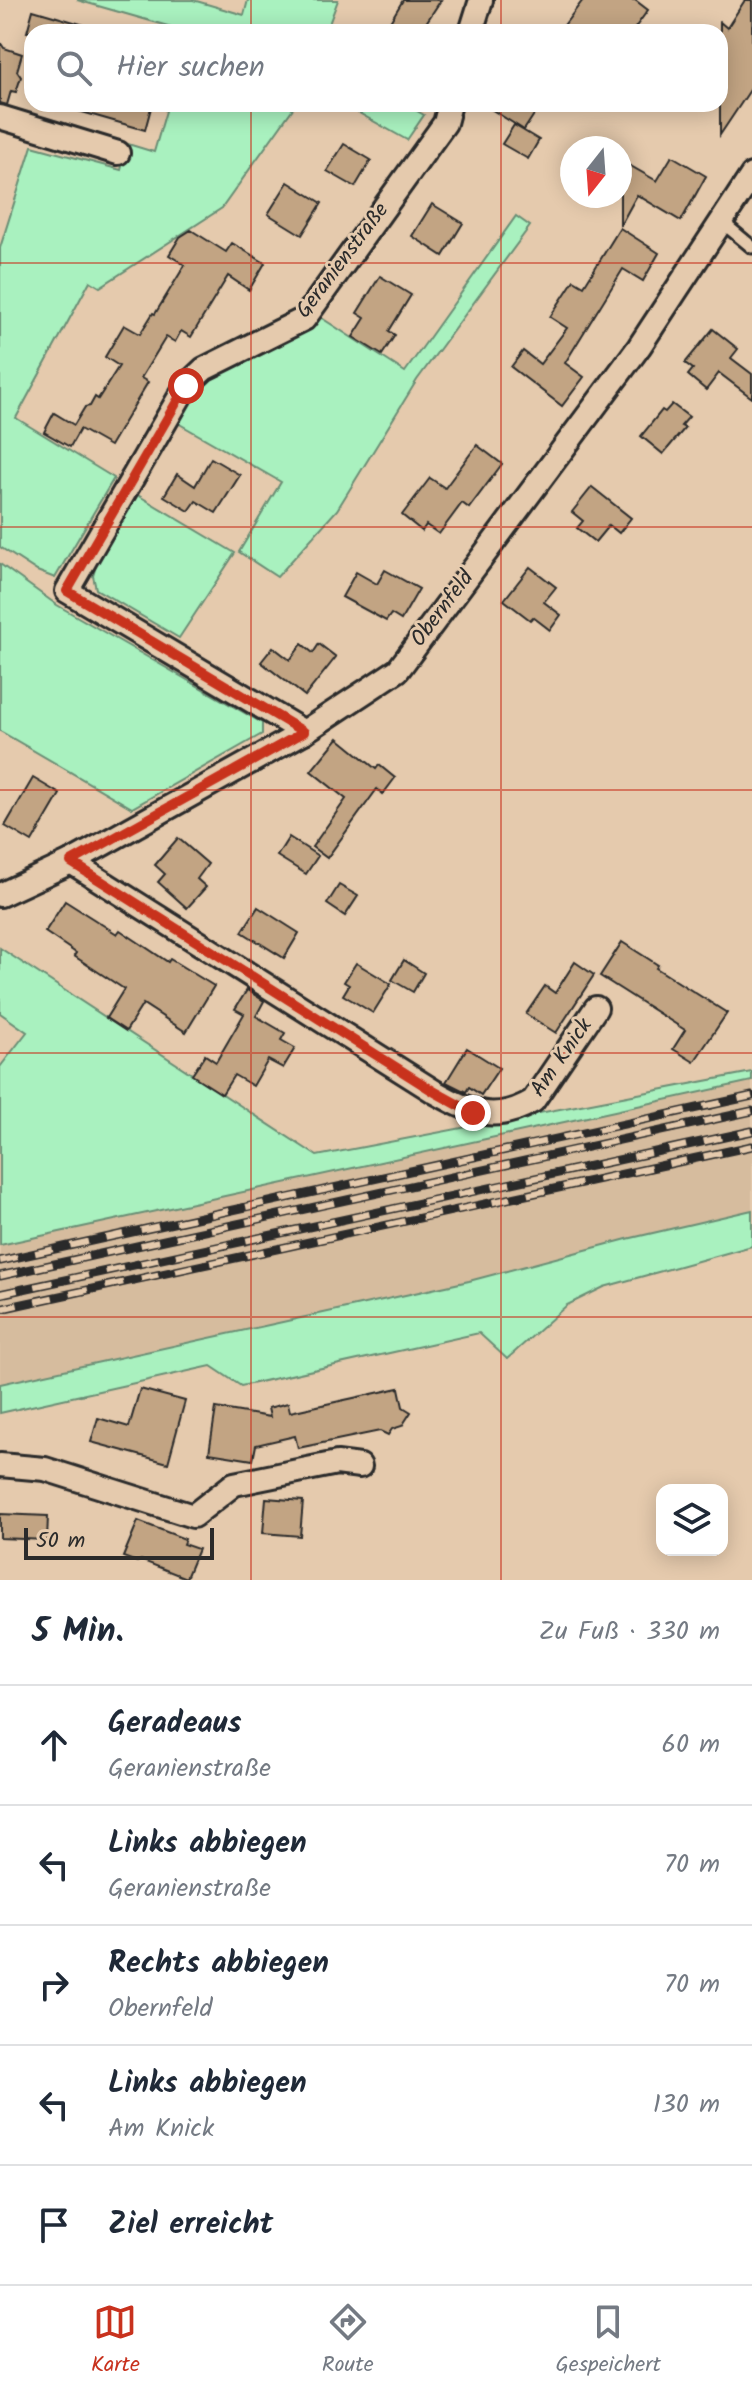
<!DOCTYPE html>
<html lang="de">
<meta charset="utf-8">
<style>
body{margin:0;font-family:Kalam,sans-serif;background:#f2f2f3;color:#1f2937}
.controls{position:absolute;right:24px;bottom:24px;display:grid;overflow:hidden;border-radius:16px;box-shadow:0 4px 20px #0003}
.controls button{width:72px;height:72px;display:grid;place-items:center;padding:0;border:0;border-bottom:2px solid #e0e1e3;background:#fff;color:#1f2937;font:40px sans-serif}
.compass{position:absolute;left:560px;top:136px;width:72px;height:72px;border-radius:50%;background:#fff;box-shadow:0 4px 20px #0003;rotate:197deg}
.scale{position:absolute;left:24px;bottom:20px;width:190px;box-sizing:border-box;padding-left:8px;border:4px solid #2b2b2b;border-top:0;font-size:22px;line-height:28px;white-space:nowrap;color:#2b2b2b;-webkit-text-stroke:6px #e5caad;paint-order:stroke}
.stop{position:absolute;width:24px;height:24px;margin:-18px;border:6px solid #c8321e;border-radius:50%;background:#fff}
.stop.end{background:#c8321e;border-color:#fff;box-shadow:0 2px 8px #0008}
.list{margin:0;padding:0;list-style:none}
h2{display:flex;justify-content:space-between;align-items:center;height:104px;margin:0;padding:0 32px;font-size:34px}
h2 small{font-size:26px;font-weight:400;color:#747a83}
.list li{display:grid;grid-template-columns:52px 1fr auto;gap:24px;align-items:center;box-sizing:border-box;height:120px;padding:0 32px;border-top:2px solid #e0e1e3}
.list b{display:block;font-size:30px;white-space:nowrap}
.list p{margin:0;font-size:26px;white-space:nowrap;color:#747a83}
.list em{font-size:26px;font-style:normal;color:#747a83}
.icon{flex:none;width:44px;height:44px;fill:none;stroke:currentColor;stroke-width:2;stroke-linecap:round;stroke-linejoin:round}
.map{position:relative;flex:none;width:752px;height:1580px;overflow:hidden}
.search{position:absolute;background:#fff;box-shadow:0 4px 20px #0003;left:24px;right:24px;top:24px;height:88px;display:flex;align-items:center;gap:20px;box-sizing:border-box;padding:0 28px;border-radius:24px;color:#747a83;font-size:30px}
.sheet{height:704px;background:#fff}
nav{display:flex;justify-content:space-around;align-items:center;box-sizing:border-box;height:112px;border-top:2px solid #e0e1e3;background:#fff;font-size:22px;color:#747a83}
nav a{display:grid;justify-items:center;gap:4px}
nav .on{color:#c8321e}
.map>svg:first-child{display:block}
</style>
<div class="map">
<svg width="752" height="1580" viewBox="0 0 752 1580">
<rect width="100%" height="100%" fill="#e5caad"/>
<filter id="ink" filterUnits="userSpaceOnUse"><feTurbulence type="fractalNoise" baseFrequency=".0125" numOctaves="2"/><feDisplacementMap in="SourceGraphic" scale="16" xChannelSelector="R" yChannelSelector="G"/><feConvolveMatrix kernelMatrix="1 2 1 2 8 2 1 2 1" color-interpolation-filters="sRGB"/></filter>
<g filter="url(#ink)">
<path fill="#d6bc9e" d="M 752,1081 L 752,1210 L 627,1239 L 469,1281 L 0,1384 L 0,1245 Z"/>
<g fill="#a9f1bf" stroke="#6a8e75" stroke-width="2">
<path d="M 77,0 L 193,0 L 244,15 L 248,0 L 338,0 L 326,32 L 189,32 Z"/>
<path d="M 168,104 L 296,104 L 222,208 L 100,287 L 90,281 L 16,418 L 114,478 L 55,578 L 37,571 L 0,547 L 0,248 L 32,146 L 121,170 L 128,144 L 154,152 Z"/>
<path d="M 343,104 L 405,104 L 424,115 L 407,140 Z"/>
<path d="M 516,216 L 530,226 L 417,380 L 337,510 L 277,577 L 239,552 L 281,482 L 176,422 L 203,380 L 307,329 L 320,317 L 405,372 Z"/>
<path d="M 136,494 L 235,553 L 179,638 L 96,589 L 93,576 L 98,559 Z"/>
<path d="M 0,564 L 57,605 L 262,723 L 262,734 L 132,808 L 0,731 Z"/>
<path d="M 0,948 L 317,1156 L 752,1072 L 752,1081 L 0,1245 L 0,1067 L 27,1032 L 0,1013 Z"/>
<path d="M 752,1210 L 752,1246 L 604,1287 L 567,1305 L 507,1359 L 479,1333 L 241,1386 L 211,1366 L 0,1413 L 0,1384 L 469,1281 L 627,1239 Z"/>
</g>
<g fill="#c2a483" stroke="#2b2b2b" stroke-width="2">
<path d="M 403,0 L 441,0 L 420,32 L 384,32 Z"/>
<path d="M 583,0 L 635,0 L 648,10 L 632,32 L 559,32 Z"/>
<path d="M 745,0 L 752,0 L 752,87 L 720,135 L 720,22 L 727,28 Z"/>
<path d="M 33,10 L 91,27 L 90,32 L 27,32 Z"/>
<path d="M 0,42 L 4,48 L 22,54 L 17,71 L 21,77 L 16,92 L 11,91 L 7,105 L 0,103 Z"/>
<path d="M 76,104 L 152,104 L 145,130 L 75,110 Z"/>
<path d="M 483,104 L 541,104 L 524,130 Z"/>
<path d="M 514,125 L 539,140 L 528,159 L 502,144 Z"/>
<path d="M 344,144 L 371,160 L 355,187 L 327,171 Z"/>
<path d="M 672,156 L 706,176 L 681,221 L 637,195 L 620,226 L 620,160 L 657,181 Z"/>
<path d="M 288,182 L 322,203 L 302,235 L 268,214 Z"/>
<path d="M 432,204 L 463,223 L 443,256 L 412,236 Z"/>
<path d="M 620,228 L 659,253 L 643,281 L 623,269 L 565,363 L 584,377 L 562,406 L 511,367 L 523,351 L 540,364 L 567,328 L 550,317 L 574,280 L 584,286 Z"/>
<path d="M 191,230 L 226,252 L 232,243 L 265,263 L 249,290 L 228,276 L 191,337 L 181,331 L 175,342 L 166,337 L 141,378 L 148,382 L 110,446 L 80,429 L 70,447 L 44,432 L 54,413 L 74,425 L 85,407 L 90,406 L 95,397 L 98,399 L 119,366 L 105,357 L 124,325 L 140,334 L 153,313 L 155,314 L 185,265 L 169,255 L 180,237 Z"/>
<path d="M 380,276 L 411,295 L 389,331 L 395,335 L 382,355 L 353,337 L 365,318 L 357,313 Z"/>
<path d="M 713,329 L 738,349 L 731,358 L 752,374 L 752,398 L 719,373 L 706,390 L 688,375 L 693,369 L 685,363 Z"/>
<path d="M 672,404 L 689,417 L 681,426 L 685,428 L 663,454 L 641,436 L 662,410 L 665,412 Z"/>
<path d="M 477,445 L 502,464 L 469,508 L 462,503 L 439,534 L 426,525 L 422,531 L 402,515 L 430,478 L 445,488 Z"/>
<path d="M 211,458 L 240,475 L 216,513 L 196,501 L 189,511 L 164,496 L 177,474 L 195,486 Z"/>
<path d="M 592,487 L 631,518 L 619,533 L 609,525 L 595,542 L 577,528 L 583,521 L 572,512 Z"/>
<path d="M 530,567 L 556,587 L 544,602 L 561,615 L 550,630 L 533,617 L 530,620 L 504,600 Z"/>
<path d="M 385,570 L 419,589 L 401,620 L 391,614 L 386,621 L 342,597 L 356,572 L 377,584 Z"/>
<path d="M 302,644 L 313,653 L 319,644 L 336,657 L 305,696 L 261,662 L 273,647 L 290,660 Z"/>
<path d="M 338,738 L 376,769 L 379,765 L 395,778 L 383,794 L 377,789 L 327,858 L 312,847 L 346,799 L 311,771 Z"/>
<path d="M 33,778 L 60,794 L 32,842 L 5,826 Z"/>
<path d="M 289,837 L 318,856 L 306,874 L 277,856 Z"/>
<path d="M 178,838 L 208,864 L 197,879 L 206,887 L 187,908 L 158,882 L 165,874 L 155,865 Z"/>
<path d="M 339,885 L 358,896 L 345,916 L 327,904 Z"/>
<path d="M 65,901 L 117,934 L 120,930 L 168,962 L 170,959 L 214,986 L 186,1032 L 143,1004 L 126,1031 L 106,1018 L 124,989 L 74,956 L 76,953 L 45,932 Z"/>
<path d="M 258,907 L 299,933 L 284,958 L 242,932 Z"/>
<path d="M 622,942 L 658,965 L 656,968 L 727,1013 L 694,1062 L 673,1049 L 685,1030 L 600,976 Z"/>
<path d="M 404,960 L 424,973 L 413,992 L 392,980 Z"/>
<path d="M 575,962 L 594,975 L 556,1033 L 526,1014 L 545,986 L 555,993 Z"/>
<path d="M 356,963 L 391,984 L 373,1013 L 343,995 L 349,985 L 344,982 Z"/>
<path d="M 247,990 L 264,1001 L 256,1016 L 285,1033 L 281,1040 L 295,1048 L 283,1068 L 268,1060 L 253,1086 L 234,1075 L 222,1094 L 192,1075 L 205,1055 L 216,1062 L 244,1014 L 235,1009 Z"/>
<path d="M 467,1048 L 499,1068 L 481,1095 L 469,1087 L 466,1092 L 446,1082 Z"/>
<path d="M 399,1388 L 403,1407 L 411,1412 L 402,1426 L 392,1429 L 388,1435 L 380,1431 L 298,1448 L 295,1436 L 256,1445 L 253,1460 L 209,1453 L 216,1408 L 270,1417 L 268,1408 L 288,1403 L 290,1412 Z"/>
<path d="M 140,1389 L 185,1401 L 168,1463 L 91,1442 L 98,1418 L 129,1427 Z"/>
<path d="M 266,1498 L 303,1501 L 300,1536 L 263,1533 Z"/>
<path d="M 0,1514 L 48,1516 L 47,1540 L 0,1538 Z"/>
<path d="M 138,1521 L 185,1539 L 183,1544 L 198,1549 L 186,1578 L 141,1560 L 137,1562 L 123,1557 Z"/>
</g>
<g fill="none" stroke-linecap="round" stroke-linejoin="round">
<g stroke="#2b2b2b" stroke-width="17">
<path id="service" d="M 722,222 L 752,247"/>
</g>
<g stroke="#2b2b2b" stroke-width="28">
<g id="minor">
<path d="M 471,32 L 481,0"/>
<path d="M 0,117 L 118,153"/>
<path d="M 304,732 L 67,591 L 186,386 L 204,369 L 304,319 L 445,123 L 450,104"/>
<path d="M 71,862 L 435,1092 C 471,1112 494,1124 533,1101 L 596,1008"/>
<path d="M 0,895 L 71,862 L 304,732 L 398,670 L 639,347 L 752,175"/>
<path d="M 0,1465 L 45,1469 L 193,1516 L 234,1484 L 337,1463 L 360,1466"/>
</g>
</g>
<use href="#service" stroke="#e5caad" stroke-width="11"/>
<use href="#minor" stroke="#e5caad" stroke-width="22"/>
<g stroke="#2b2b2b" stroke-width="9">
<g id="rail">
<path d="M 0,1261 L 752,1096"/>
<path d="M 0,1276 L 752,1111"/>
<path d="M 0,1294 L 752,1131"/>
<path d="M 0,1309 L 752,1146"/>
</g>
</g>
<use href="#rail" stroke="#e5caad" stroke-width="6" stroke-dasharray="18" stroke-linecap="butt"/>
</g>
</g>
<g fill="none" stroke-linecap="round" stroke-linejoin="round" filter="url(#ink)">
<path stroke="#c8321e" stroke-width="10" d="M 186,386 L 67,591 L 304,732 L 71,862 L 435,1092 L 473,1113"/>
</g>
<path fill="none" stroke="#c8321e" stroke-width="2" stroke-opacity="0.55" d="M 251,0 L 251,32M 501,0 L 501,32M 251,104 L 251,1580M 501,104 L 501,1580M 0,263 L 752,263M 0,527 L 752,527M 0,790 L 752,790M 0,1053 L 752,1053M 0,1317 L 752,1317"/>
<g text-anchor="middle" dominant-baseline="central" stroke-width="6" stroke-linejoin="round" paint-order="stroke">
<g font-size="22" fill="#2b2b2b" stroke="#e5caad">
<text transform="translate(343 261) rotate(-53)">Geranienstraße</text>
<text transform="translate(443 609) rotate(-53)">Obernfeld</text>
<text transform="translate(562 1058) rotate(-55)">Am Knick</text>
</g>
</g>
</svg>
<div class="controls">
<button><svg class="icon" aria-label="layers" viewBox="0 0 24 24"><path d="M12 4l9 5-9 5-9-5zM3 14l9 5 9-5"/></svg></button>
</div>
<svg class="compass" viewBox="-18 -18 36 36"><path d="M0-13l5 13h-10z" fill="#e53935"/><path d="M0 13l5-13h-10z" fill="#747a83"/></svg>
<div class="scale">50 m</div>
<div class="stop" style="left:186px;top:386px"></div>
<div class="stop end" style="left:473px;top:1113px"></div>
<div class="search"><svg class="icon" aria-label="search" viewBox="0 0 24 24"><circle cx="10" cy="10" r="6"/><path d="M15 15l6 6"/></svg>Hier suchen</div>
</div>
<section class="sheet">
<h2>5 Min.<small>Zu Fuß · 330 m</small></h2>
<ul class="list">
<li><svg class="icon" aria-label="ahead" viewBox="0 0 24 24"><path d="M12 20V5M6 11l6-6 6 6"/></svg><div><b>Geradeaus</b><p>Geranienstraße</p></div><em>60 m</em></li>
<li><svg class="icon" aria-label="left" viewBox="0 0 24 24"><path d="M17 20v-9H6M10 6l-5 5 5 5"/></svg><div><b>Links abbiegen</b><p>Geranienstraße</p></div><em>70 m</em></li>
<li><svg class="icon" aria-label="right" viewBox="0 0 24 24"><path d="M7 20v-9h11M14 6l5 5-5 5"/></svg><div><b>Rechts abbiegen</b><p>Obernfeld</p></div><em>70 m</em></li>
<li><svg class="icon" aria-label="left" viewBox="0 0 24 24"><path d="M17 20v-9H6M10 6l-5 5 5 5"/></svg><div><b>Links abbiegen</b><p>Am Knick</p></div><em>130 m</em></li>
<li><svg class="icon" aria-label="arrive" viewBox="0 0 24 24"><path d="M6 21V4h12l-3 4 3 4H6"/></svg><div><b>Ziel erreicht</b></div></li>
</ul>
</section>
<nav>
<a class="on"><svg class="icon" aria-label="map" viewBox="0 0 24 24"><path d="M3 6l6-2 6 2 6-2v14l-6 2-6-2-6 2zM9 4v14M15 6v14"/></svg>Karte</a>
<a><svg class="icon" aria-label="directions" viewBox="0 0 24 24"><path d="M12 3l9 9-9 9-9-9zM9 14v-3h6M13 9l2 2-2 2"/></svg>Route</a>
<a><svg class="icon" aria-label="saved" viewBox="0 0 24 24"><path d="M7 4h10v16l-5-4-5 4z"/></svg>Gespeichert</a>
</nav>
